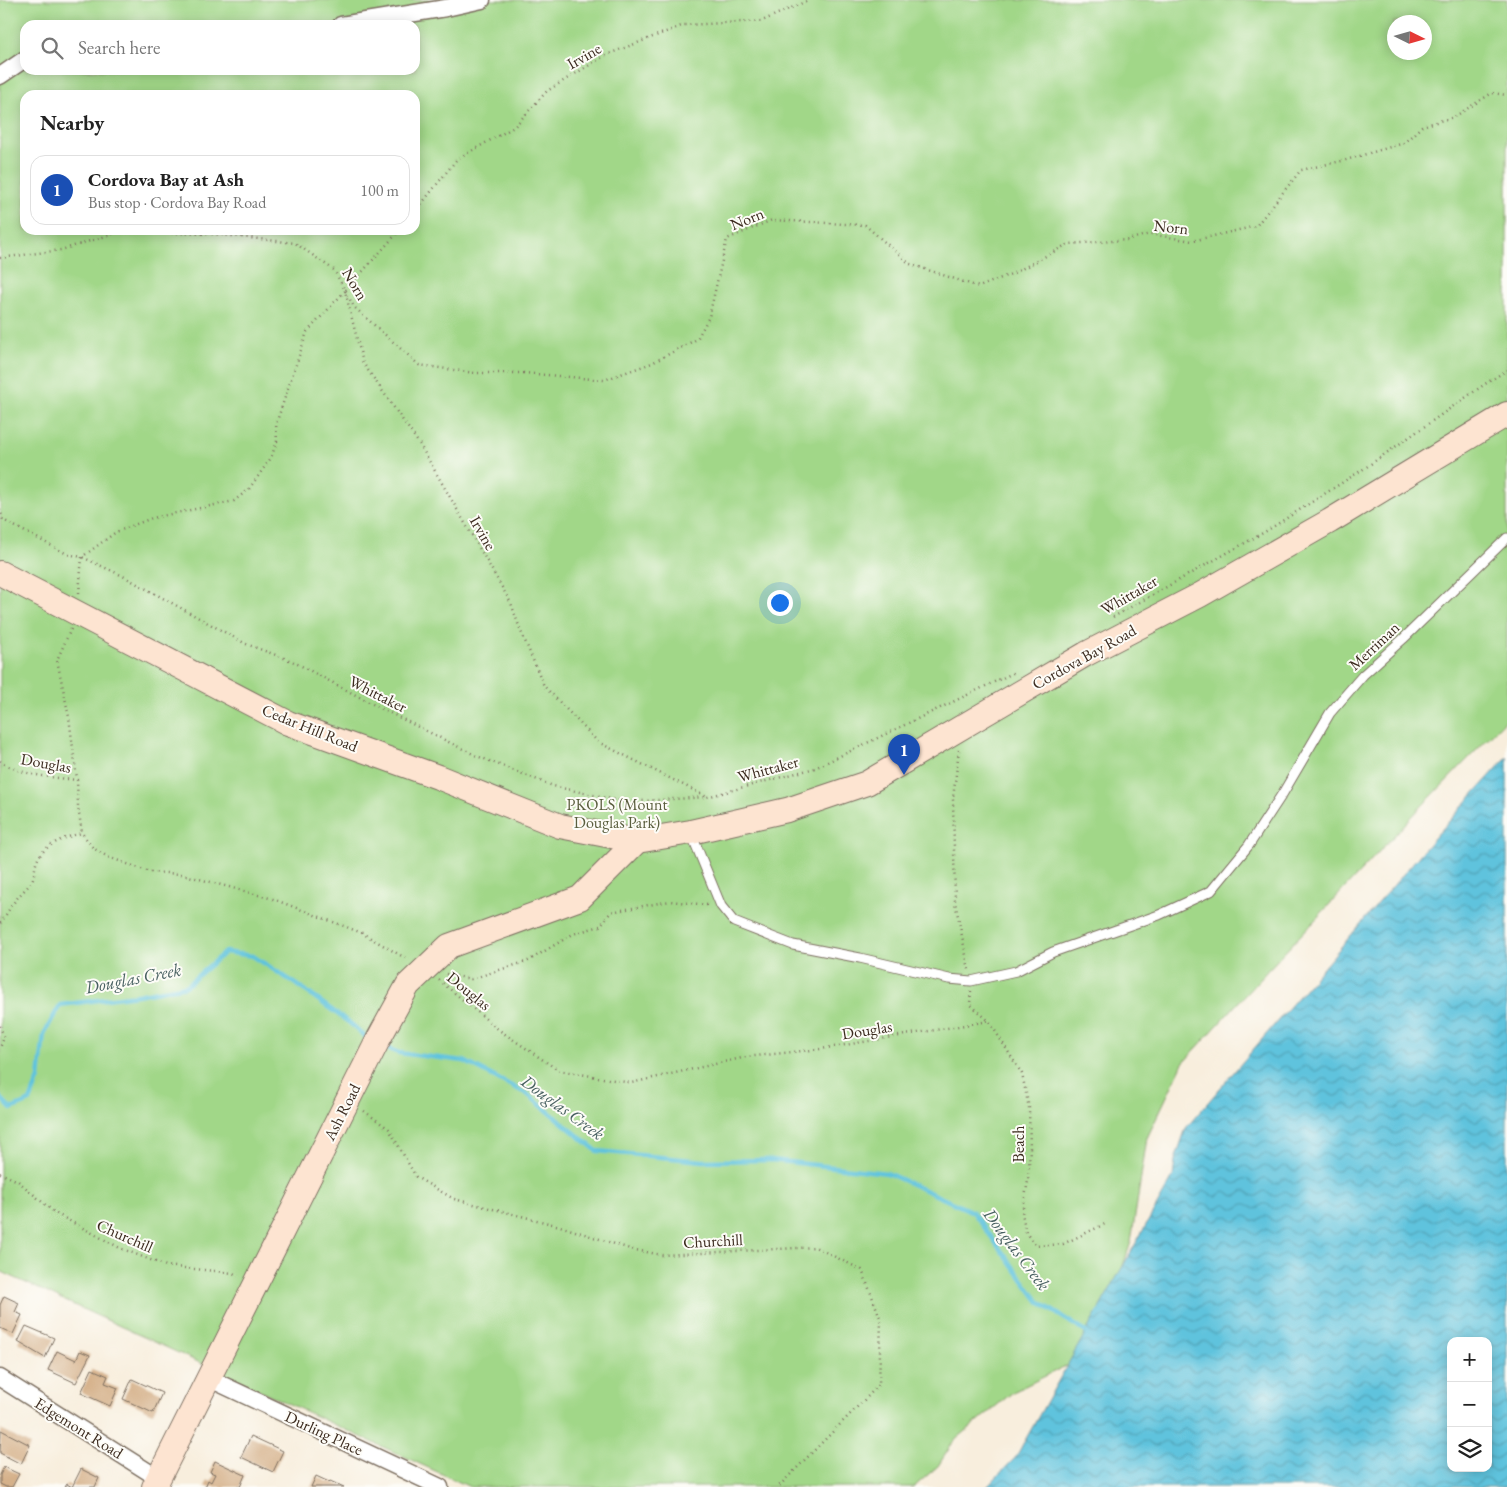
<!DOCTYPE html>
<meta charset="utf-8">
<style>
body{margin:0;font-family:"EB Garamond",serif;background:#f6f6f6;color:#222}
.controls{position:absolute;right:15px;bottom:15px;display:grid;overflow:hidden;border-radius:10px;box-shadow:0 2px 12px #0003}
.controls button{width:45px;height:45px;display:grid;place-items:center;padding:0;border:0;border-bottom:1px solid #e0e0e0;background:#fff;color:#222;font:25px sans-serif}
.compass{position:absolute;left:1387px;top:15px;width:45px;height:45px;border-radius:50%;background:#fff;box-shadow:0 2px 12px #0003;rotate:95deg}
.you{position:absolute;left:779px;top:602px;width:18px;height:18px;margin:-12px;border:4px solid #fff;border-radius:50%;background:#1a73e8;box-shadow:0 0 0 8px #1a73e833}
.badge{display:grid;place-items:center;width:32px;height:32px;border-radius:50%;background:#7c3aed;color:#fff;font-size:16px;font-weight:700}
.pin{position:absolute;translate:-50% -41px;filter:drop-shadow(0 1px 2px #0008)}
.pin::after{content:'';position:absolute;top:26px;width:18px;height:15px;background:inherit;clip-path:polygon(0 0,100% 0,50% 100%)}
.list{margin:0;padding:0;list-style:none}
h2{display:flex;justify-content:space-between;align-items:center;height:65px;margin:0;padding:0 20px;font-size:21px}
h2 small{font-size:16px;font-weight:400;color:#767676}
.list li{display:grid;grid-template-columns:32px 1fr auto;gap:15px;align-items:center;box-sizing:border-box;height:70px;margin:0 10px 10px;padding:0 10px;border:1px solid #e0e0e0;border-radius:15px}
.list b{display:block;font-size:19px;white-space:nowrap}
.list p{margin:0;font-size:16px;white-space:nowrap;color:#767676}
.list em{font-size:16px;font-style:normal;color:#767676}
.icon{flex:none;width:28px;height:28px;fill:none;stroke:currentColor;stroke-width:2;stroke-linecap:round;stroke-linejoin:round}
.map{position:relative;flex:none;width:1507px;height:1487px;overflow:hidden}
.search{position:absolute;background:#fff;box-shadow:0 2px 12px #0003;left:20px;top:20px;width:400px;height:55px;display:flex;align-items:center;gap:12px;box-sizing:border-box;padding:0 18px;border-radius:15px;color:#767676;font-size:19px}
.panel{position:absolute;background:#fff;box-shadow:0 2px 12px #0003;left:20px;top:90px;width:400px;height:145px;border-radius:15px}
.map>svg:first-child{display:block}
</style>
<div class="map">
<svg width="1507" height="1487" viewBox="0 0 1507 1487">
<defs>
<pattern id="water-waves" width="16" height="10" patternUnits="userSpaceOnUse" patternTransform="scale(1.25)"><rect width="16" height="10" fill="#5fc3dd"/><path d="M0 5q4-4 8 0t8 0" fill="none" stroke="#509fb3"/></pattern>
</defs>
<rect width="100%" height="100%" fill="#fdfcf7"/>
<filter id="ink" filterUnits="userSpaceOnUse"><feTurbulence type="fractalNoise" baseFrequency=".02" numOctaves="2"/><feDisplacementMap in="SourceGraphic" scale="10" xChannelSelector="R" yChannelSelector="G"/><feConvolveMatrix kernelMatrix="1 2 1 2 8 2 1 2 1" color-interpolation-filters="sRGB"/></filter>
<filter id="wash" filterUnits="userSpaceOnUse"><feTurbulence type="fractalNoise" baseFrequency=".0096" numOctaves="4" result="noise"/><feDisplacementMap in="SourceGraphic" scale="20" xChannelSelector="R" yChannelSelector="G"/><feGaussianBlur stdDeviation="1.12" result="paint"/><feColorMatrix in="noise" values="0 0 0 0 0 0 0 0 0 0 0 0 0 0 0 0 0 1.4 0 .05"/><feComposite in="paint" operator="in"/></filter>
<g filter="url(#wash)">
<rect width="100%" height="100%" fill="#f8eedd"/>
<path fill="#a1d788" stroke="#6e8053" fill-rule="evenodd" d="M 0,0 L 1507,0 L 1507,719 L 1421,807 L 1267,971 L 1183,1063 L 1147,1138 L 1131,1242 L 1095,1349 L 1090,1354 L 1013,1392 L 954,1441 L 938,1466 L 914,1487 L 470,1487 L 0,1271 ZM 1394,22 L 1424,22 L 1424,52 L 1394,52 ZM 25,25 L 415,25 L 415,70 L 25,70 ZM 25,95 L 415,95 L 415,230 L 25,230 Z"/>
<path fill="url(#water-waves)" stroke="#4d767e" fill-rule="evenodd" d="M 1507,757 L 1507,1487 L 987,1487 L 1016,1457 L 1023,1444 L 1173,1177 L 1175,1160 L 1186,1128 L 1435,837 ZM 1451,1341 L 1488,1341 L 1488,1468 L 1451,1468 Z"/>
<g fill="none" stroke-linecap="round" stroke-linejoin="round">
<g stroke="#5fc3dd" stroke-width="4.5">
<path d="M 382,1046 L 399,1053 L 464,1061 L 527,1094 L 597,1151 L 703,1161 L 771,1160 L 887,1173 L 973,1212 L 1039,1302 L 1086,1332"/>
<path d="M 0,1097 L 11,1109 L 30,1101 L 39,1078 L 44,1034 L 60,1005 L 137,995 L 186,986 L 225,952 L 253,956 L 299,986 L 351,1024 L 370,1041"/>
</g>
</g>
<g id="blocks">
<g fill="#d5b18a">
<path d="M 4,1296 L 19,1303 L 15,1312 L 22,1315 L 13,1334 L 0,1328 L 0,1305 Z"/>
<path d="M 26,1326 L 54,1338 L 45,1358 L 18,1342 Z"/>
<path d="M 57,1351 L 76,1360 L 80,1351 L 90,1355 L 76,1383 L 48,1370 Z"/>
<path d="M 92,1369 L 108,1376 L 105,1383 L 118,1388 L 110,1406 L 81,1393 Z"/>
<path d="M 132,1379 L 162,1393 L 153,1413 L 123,1399 Z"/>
<path d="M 1,1430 L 30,1445 L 21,1464 L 0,1453 Z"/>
<path d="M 251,1436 L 283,1451 L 273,1472 L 241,1457 Z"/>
<path d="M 215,1461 L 245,1475 L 240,1487 L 205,1487 L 208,1480 L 211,1482 L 215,1474 L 210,1472 Z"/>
<path d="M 4,1467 L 19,1474 L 12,1487 L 6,1487 L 0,1484 L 0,1475 Z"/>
<path d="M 81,1469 L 99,1478 L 95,1487 L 65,1487 L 67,1484 L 72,1487 Z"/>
<path d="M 316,1476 L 329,1482 L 330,1481 L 344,1487 L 311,1487 Z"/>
</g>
</g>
</g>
<g filter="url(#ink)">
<use href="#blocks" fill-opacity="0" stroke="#7d6f61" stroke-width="1"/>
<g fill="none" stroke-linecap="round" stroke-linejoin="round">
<g stroke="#7d6f61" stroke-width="11">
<path id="service" d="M 691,833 L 721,906 L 734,922 L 793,945 L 860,958 L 949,979 L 971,981 L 1016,971 L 1053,952 L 1159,915 L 1211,891 L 1249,845 L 1283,793 L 1330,713 L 1363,675 L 1403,639 L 1507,538"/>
</g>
<g stroke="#7d6f61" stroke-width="19">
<g id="minor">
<path d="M 341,25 L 446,8 L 482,0"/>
<path d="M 0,76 L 25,59"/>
<path d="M 0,1378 L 158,1478"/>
<path d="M 208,1378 L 440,1487"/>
</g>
</g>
<g stroke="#7d6f61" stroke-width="26">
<g id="secondary">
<path d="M 0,573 L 288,723 L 438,777 L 560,826 L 637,841 L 691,832 L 787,810 L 867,783 L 1086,654 L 1200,595 L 1330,521 L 1507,414"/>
<path d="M 154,1487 L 379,1038 L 408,985 L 449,946 L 580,898 L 637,841"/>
</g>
</g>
<g stroke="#7d6f61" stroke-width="2.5" stroke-dasharray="1 4" stroke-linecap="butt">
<path d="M 415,212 L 457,159 L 514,127 L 547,91 L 606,55 L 684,25 L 762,21 L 809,0"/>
<path d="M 400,230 L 345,291 L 363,363 L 420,445 L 511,603 L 520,629 L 544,686 L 598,742 L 707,797"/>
<path d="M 0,258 L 61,250 L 119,232 L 214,234 L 295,243 L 334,270 L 354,307 L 419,365 L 475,373 L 524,373 L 604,380 L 652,363 L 697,339 L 709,317 L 727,239 L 772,220 L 865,225 L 910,264 L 979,287 L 1016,272 L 1068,244 L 1127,240 L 1150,234 L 1192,241 L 1256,226 L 1301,170 L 1346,160 L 1404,143 L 1422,126 L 1454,117 L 1492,93 L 1507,95"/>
<path d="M 0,509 L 3,520 L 67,554 L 82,557 L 123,576 L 246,644 L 292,661 L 380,708 L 477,756 L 553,786 L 625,802 L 707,797 L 815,768 L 1015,672"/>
<path d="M 79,593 L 82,557 L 116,532 L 152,518 L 234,501 L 249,489 L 271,458 L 277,441 L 276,424 L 307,332 L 345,291"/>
<path d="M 1113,617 L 1268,530 L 1365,468 L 1485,384 L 1507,370"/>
<path d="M 71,629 L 57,660 L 69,717 L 77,779"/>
<path d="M 959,750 L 953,798 L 955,902 L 969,970"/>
<path d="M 0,761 C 21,776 52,777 77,780 L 78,806 L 82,833 L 93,848 L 108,857 L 150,872 L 181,874 L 273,899 L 362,933 L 407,959"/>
<path d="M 0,923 C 7,915 9,908 15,901 C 20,894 26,889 31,883 C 35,876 34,868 37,861 C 44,844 66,837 82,833"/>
<path d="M 446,974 L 471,979 L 528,961 L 573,934 L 600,926 L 611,912 L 670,901 L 708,905"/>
<path d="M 439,980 L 499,1030 L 558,1070 L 631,1083 L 746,1057 L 821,1049 L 989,1021"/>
<path d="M 971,991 L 970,1004 L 989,1021 L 1022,1074 L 1029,1108 L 1030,1148 L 1028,1181 L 1022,1213 L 1026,1233 L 1036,1246 L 1063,1244 L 1107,1223"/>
<path d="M 0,1026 L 4,1037 L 0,1048"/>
<path d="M 364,1111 L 389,1129 L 416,1177 L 454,1199 L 560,1226 L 630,1249 L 662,1255 L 815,1247 L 862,1270 L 881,1320 L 879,1385 L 778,1487"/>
<path d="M 0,1173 L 18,1181 L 55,1213 L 120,1248 L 166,1266 L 233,1273 L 238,1276"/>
</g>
<use href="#service" stroke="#fff" stroke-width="9"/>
<use href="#minor" stroke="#fff" stroke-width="16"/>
<use href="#secondary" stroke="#fde4d1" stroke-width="24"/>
</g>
</g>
<g text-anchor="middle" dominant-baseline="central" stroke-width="4" stroke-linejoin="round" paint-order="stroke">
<g font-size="16" fill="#3b2a1e" stroke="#fdfcf7">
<text transform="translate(584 56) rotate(-30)">Irvine</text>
<text transform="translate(747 219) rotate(-22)">Norn</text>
<text transform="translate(1171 227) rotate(6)">Norn</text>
<text transform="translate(355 284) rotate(59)">Norn</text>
<text transform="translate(483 533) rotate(60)">Irvine</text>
<text transform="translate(1129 595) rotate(-30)">Whittaker</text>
<text transform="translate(1374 646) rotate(-43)">Merriman</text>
<text transform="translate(1084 657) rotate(-29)">Cordova Bay Road</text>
<text transform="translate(378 694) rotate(27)">Whittaker</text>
<text transform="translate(310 728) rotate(22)">Cedar Hill Road</text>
<text transform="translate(46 763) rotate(10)">Douglas</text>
<text transform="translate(768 769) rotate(-15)">Whittaker</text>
<text transform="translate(469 991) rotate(39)">Douglas</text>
<text transform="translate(867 1030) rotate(-9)">Douglas</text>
<text transform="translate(342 1112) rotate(-63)">Ash Road</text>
<text transform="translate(1018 1144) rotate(-90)">Beach</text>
<text transform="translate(125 1236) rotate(24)">Churchill</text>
<text transform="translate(713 1241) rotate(-3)">Churchill</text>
<text transform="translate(79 1428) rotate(32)">Edgemont Road</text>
<text transform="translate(324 1433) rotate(25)">Durling Place</text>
</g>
<g font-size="16" fill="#5a5e3e" stroke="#fdfcf7">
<text x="617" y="804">PKOLS (Mount<tspan x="617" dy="18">Douglas Park)</tspan></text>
</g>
<g font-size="18" font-style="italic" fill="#486061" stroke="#fdfcf7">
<text transform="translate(133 978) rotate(-11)">Douglas Creek</text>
<text transform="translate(563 1107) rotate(36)">Douglas Creek</text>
<text transform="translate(1017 1249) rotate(53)">Douglas Creek</text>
</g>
</g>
</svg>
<div class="controls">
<button>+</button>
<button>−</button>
<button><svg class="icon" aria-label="layers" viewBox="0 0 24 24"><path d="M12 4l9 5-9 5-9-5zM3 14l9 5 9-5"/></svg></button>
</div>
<svg class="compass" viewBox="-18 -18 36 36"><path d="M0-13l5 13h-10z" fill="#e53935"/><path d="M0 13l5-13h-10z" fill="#767676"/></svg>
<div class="you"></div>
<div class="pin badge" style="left:904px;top:775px;background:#1a4fb4">1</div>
<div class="search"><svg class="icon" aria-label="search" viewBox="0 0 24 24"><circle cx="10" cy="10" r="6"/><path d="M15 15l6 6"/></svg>Search here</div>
<section class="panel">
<h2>Nearby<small></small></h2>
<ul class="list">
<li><span class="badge" style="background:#1a4fb4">1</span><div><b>Cordova Bay at Ash</b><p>Bus stop · Cordova Bay Road</p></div><em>100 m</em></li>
</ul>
</section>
</div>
